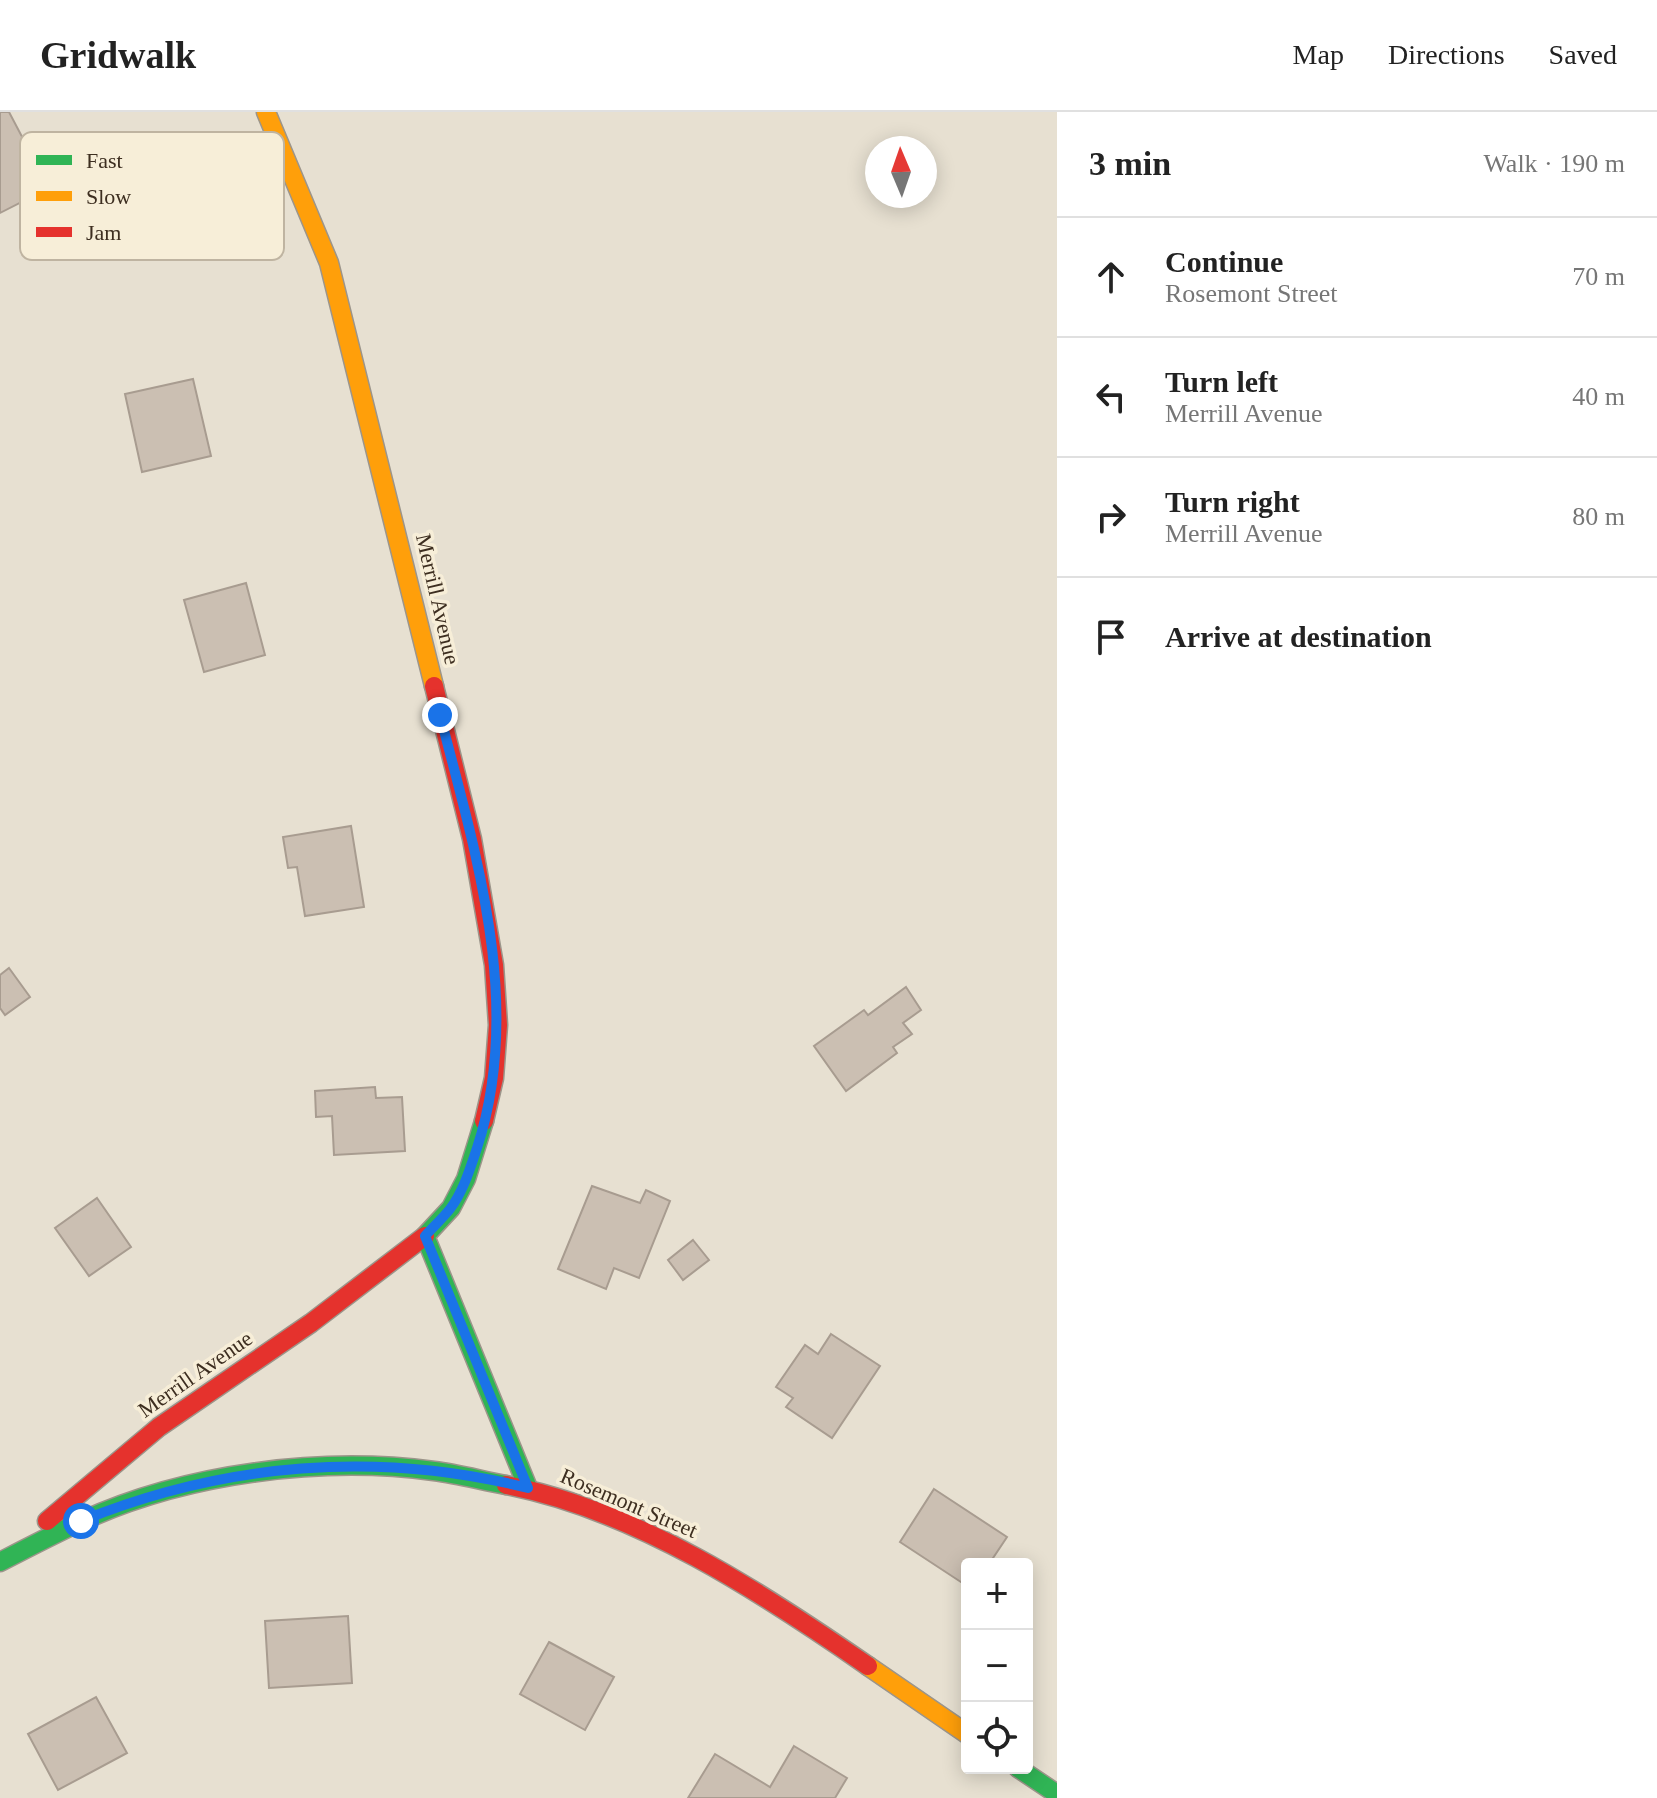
<!DOCTYPE html>
<meta charset="utf-8">
<style>
body{margin:0;font-family:"Times New Roman",serif;background:#f6f6f6;color:#222}
.controls{position:absolute;right:24px;bottom:24px;display:grid;overflow:hidden;border-radius:8px;box-shadow:0 4px 20px #0003}
.controls button{width:72px;height:72px;display:grid;place-items:center;padding:0;border:0;border-bottom:2px solid #e0e0e0;background:#fff;color:#222;font:40px sans-serif}
.compass{position:absolute;left:865px;top:24px;width:72px;height:72px;border-radius:50%;background:#fff;box-shadow:0 4px 20px #0003;rotate:358deg}
.stop{position:absolute;width:24px;height:24px;margin:-18px;border:6px solid #1a73e8;border-radius:50%;background:#fff}
.stop.end{background:#1a73e8;border-color:#fff;box-shadow:0 2px 8px #0008}
.list{margin:0;padding:0;list-style:none}
h2{display:flex;justify-content:space-between;align-items:center;height:104px;margin:0;padding:0 32px;font-size:34px}
h2 small{font-size:26px;font-weight:400;color:#767676}
.list li{display:grid;grid-template-columns:52px 1fr auto;gap:24px;align-items:center;box-sizing:border-box;height:120px;padding:0 32px;border-top:2px solid #e0e0e0}
.list b{display:block;font-size:30px;white-space:nowrap}
.list p{margin:0;font-size:26px;white-space:nowrap;color:#767676}
.list em{font-size:26px;font-style:normal;color:#767676}
.icon{flex:none;width:44px;height:44px;fill:none;stroke:currentColor;stroke-width:2;stroke-linecap:round;stroke-linejoin:round}
.map{position:relative;flex:none;width:1057px;height:1686px;overflow:hidden}
header{display:flex;align-items:center;gap:48px;box-sizing:border-box;height:112px;padding:0 40px;background:#fff;border-bottom:2px solid #e0e0e0}
header strong{font-size:38px}
nav{display:flex;gap:44px;margin-inline-start:auto;font-size:28px}
main{display:flex}
aside{flex:1;background:#fff}
.map>svg:first-child{display:block}
</style>
<header>
<strong>Gridwalk</strong>
<nav><a>Map</a><a>Directions</a><a>Saved</a></nav>
</header>
<main>
<div class="map">
<svg width="1057" height="1686" viewBox="0 0 1057 1686">
<rect width="100%" height="100%" fill="#e7e0d1"/>
<g fill="#cbbfb2" stroke="#a89c90" stroke-width="2">
<path d="M 0,0 L 9,0 L 49,76 L 0,101 Z"/>
<path d="M 193,267 L 211,344 L 142,360 L 125,282 Z"/>
<path d="M 246,471 L 265,543 L 204,560 L 184,488 Z"/>
<path d="M 351,714 L 364,795 L 305,804 L 297,755 L 288,756 L 283,725 Z"/>
<path d="M 9,856 L 30,885 L 5,903 L 0,896 L 0,863 Z"/>
<path d="M 906,875 L 921,898 L 903,911 L 912,922 L 893,935 L 897,941 L 846,979 L 814,934 L 864,898 L 868,903 Z"/>
<path d="M 375,975 L 376,986 L 402,985 L 405,1039 L 334,1043 L 332,1004 L 316,1005 L 315,979 Z"/>
<path d="M 592,1074 L 640,1091 L 646,1078 L 670,1089 L 639,1166 L 614,1156 L 606,1177 L 558,1157 Z"/>
<path d="M 97,1086 L 131,1135 L 89,1164 L 55,1116 Z"/>
<path d="M 693,1128 L 709,1148 L 683,1168 L 668,1148 Z"/>
<path d="M 831,1222 L 880,1254 L 832,1326 L 786,1295 L 793,1286 L 776,1275 L 805,1233 L 818,1242 Z"/>
<path d="M 934,1377 L 1007,1425 L 989,1452 L 967,1452 L 967,1474 L 900,1430 Z"/>
<path d="M 348,1504 L 352,1571 L 269,1576 L 265,1509 Z"/>
<path d="M 549,1530 L 614,1565 L 585,1618 L 520,1582 Z"/>
<path d="M 96,1585 L 127,1641 L 58,1678 L 28,1622 Z"/>
<path d="M 794,1634 L 847,1666 L 835,1686 L 688,1686 L 715,1642 L 770,1675 Z"/>
</g>
<g fill="none" stroke-linecap="round" stroke-linejoin="round">
<g stroke="#9c958a" stroke-width="21">
<g id="fast">
<path d="M 484,1009 L 466,1067 L 451,1096 L 425,1124 L 528,1376"/>
<path d="M 0,1450 C 27,1436 54,1422 82,1409 C 187,1361 321,1344 434,1359 C 459,1362 483,1369 506,1373"/>
<path d="M 1018,1656 L 1057,1682"/>
</g>
</g>
<g stroke="#9c958a" stroke-width="21">
<g id="slow">
<path d="M 266,0 L 329,151 L 434,574"/>
<path d="M 868,1554 L 967,1622"/>
</g>
</g>
<g stroke="#9c958a" stroke-width="21">
<g id="jam">
<path d="M 434,574 L 472,727 L 494,853 L 498,913 L 494,966 L 484,1009"/>
<path d="M 506,1373 C 636,1398 761,1480 868,1554"/>
<path d="M 47,1409 L 159,1315 L 311,1211 L 425,1124"/>
</g>
</g>
<use href="#fast" stroke="#30b455" stroke-width="18"/>
<use href="#slow" stroke="#ff9f0a" stroke-width="18"/>
<use href="#jam" stroke="#e5322d" stroke-width="18"/>
</g>
<g fill="none" stroke-linecap="round" stroke-linejoin="round">
<path stroke="#1a73e8" stroke-width="10" d="M 81,1409 C 224,1351 377,1338 528,1376 L 425,1124 C 433,1115 442,1107 450,1097 C 463,1080 470,1057 477,1036 C 524,893 476,743 440,603"/>
</g>
<g text-anchor="middle" dominant-baseline="central" stroke-width="7" stroke-linejoin="round" paint-order="stroke">
<g font-size="22" fill="#3d2e20" stroke="#f7eed8">
<text transform="translate(438 487) rotate(77)">Merrill Avenue</text>
<text transform="translate(195 1262) rotate(-35)">Merrill Avenue</text>
<text transform="translate(629 1391) rotate(23)">Rosemont Street</text>
</g>
</g>
<rect x="20" y="20" width="264" height="128" rx="12" fill="#f7eed8" stroke="#bfb4a1" stroke-width="2"/>
<rect x="36" y="43" width="36" height="10" fill="#30b455"/>
<rect x="36" y="79" width="36" height="10" fill="#ff9f0a"/>
<rect x="36" y="115" width="36" height="10" fill="#e5322d"/>
<g font-size="22" fill="#3d2e20">
<text x="86" y="56">Fast</text>
<text x="86" y="92">Slow</text>
<text x="86" y="128">Jam</text>
</g>
</svg>
<div class="controls">
<button>+</button>
<button>−</button>
<button><svg class="icon" aria-label="locate" viewBox="0 0 24 24"><circle cx="12" cy="12" r="6"/><path d="M12 2v4M12 18v4M2 12h4M18 12h4"/></svg></button>
</div>
<svg class="compass" viewBox="-18 -18 36 36"><path d="M0-13l5 13h-10z" fill="#e53935"/><path d="M0 13l5-13h-10z" fill="#767676"/></svg>
<div class="stop" style="left:81px;top:1409px"></div>
<div class="stop end" style="left:440px;top:603px"></div>
</div>
<aside>
<h2>3 min<small>Walk · 190 m</small></h2>
<ul class="list">
<li><svg class="icon" aria-label="ahead" viewBox="0 0 24 24"><path d="M12 20V5M6 11l6-6 6 6"/></svg><div><b>Continue</b><p>Rosemont Street</p></div><em>70 m</em></li>
<li><svg class="icon" aria-label="left" viewBox="0 0 24 24"><path d="M17 20v-9H6M10 6l-5 5 5 5"/></svg><div><b>Turn left</b><p>Merrill Avenue</p></div><em>40 m</em></li>
<li><svg class="icon" aria-label="right" viewBox="0 0 24 24"><path d="M7 20v-9h11M14 6l5 5-5 5"/></svg><div><b>Turn right</b><p>Merrill Avenue</p></div><em>80 m</em></li>
<li><svg class="icon" aria-label="arrive" viewBox="0 0 24 24"><path d="M6 21V4h12l-3 4 3 4H6"/></svg><div><b>Arrive at destination</b></div></li>
</ul>
</aside>
</main>
